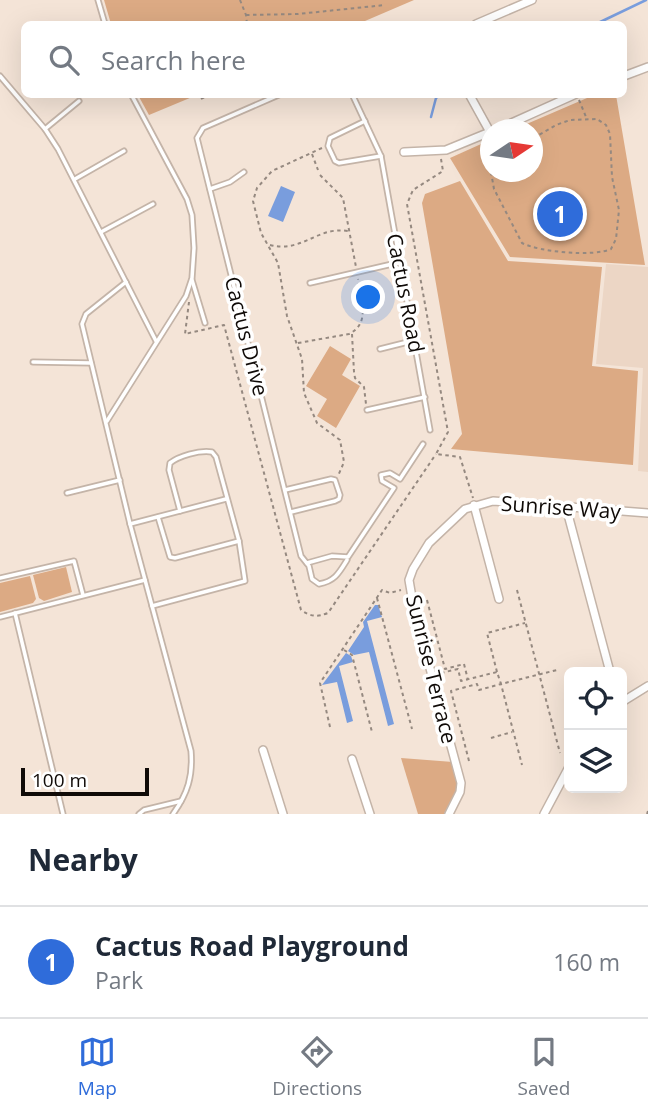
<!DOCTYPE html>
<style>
body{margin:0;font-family:"Open Sans",sans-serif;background:#f2f2f3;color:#1f2937}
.controls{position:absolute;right:21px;bottom:21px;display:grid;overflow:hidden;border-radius:10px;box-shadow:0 7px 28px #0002}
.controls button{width:63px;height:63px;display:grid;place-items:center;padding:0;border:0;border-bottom:2px solid #e0e1e3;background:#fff;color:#1f2937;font:35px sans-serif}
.compass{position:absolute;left:480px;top:119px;width:63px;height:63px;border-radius:50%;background:#fff;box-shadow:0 7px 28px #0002;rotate:77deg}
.scale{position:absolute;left:21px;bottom:18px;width:128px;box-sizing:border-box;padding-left:7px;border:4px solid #0f0a07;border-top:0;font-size:19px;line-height:24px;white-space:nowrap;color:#0f0a07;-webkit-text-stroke:5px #fff;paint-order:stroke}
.you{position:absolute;left:369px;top:298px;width:24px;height:24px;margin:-18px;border:5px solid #fff;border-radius:50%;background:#1a73e8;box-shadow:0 0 0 10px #1a73e833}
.badge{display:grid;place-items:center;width:46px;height:46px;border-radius:50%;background:#2f6cda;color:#fff;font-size:23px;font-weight:700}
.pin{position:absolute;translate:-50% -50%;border:4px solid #fff;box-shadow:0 2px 7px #0006}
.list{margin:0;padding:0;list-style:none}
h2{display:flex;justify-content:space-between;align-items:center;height:91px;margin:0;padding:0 28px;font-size:30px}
h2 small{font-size:23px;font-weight:400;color:#747a83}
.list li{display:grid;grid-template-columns:46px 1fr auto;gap:21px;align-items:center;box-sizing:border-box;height:112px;padding:0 28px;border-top:2px solid #e0e1e3}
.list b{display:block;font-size:26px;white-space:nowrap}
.list p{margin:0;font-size:23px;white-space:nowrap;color:#747a83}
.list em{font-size:23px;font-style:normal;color:#747a83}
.icon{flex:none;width:38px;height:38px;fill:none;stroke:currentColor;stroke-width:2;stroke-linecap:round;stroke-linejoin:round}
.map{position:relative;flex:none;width:648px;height:814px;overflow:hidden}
.search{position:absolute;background:#fff;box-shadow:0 7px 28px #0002;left:21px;right:21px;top:21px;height:77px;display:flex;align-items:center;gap:18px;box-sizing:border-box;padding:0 24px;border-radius:10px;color:#747a83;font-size:26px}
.sheet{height:203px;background:#fff}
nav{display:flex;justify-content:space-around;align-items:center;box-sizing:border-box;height:98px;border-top:2px solid #e0e1e3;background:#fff;font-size:19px;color:#747a83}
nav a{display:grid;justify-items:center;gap:4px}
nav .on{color:#2f6cda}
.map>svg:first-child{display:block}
</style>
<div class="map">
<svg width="648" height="814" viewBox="0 0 648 814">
<rect width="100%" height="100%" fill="#f4e4d7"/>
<path fill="#ecd6c5" d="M 606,264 L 648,267 L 648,472 L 638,471 L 643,368 L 596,364 Z"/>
<g fill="#dcaa84">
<path d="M 104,0 L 414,0 L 358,24 L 111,24 Z"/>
<path d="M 138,95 L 197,95 L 149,115 Z"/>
<path d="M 594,95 L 616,95 L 645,265 L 510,257 L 450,158 L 490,140 L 490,172 L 532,172 L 532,130 L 515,129 Z"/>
<path d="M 460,181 L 508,261 L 602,267 L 592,366 L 638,371 L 633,465 L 451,449 L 462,434 L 422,203 L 425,194 Z"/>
<path d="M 330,346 L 351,359 L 342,375 L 360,386 L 336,428 L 317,416 L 327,399 L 306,386 Z"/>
<path d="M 66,567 L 72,592 L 44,601 L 39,598 L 33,575 Z"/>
<path d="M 30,576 L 36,599 L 33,603 L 0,612 L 0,583 Z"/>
<path d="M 401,758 L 453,762 L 458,787 L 444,814 L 418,814 Z"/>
</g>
<g fill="#799ddd">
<path d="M 281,186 L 295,192 L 283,222 L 268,216 Z"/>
<path d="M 375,605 L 378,605 L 382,617 L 367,621 L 394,724 L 388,726 L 369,652 L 354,655 L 348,651 L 364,627 L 363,622 Z"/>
<path d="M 346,653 L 351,656 L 353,662 L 339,666 L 353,721 L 347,723 L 337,682 L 322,685 Z"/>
</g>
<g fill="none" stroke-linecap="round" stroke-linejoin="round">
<g stroke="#799ddd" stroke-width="2.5">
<path d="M 596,24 L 646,0"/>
<path d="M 431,117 L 436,98 L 442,94"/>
</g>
<g stroke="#c4b4a8" stroke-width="7">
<g id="service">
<path d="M 98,0 L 105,24"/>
<path d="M 0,76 L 45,129 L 58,149 L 156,341"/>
<path d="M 281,94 L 203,128 L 197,138 L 301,556 L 309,566 L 312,579 L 319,584 C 335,581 339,573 347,560"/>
<path d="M 352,94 L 381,156 L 430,430"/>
<path d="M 365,121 L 330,138 L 328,146 L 335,161 L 339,163 L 381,156"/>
<path d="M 45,129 L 79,101"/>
<path d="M 75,179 L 124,151"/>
<path d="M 210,189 L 230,182 L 244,172"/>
<path d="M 101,232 L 153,204"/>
<path d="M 192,280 L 205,323"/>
<path d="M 126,282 L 86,314 L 82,324 L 130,524 L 191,751 C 193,776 188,793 173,814"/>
<path d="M 310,283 L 401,262"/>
<path d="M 380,349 L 416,340"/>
<path d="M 33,362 L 91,363"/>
<path d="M 367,410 L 425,397"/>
<path d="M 107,421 L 186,296 L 192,278 L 194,248 L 192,215 L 187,199 L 131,94"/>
<path d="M 285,490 L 331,479 L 335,480 L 340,495 L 339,499 L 335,501 L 291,512"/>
<path d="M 67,493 L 120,480"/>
<path d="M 158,517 L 170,557 L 175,558 L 239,541"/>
<path d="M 130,524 L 226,499"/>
<path d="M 307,563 L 332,556 L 348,557 L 394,488 L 382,481 L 381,475 L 390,473 L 400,479 L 423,444"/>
<path d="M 0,578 L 74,561 L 83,595"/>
<path d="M 152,606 L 245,581 L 239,541 L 216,457 L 212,452 C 199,450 179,456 170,463 L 169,470 L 180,511"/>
<path d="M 15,613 L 63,814"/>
<path d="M 0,617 L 145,580"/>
<path d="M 139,814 L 144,810 L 181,801"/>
</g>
</g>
<g stroke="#c4b4a8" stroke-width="10">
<g id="minor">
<path d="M 476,24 L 532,0"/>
<path d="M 624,76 L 648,67"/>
<path d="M 469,94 L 490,132"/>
<path d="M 496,130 L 576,94"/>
<path d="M 404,152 L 446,150 L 490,132"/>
<path d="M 474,505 L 499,599"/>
<path d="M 566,507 L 610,672"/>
<path d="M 622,702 L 648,686"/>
<path d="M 263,750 L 283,814"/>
<path d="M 352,759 L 370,814"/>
<path d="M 449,814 L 460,792 L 461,783 L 414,609 L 409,580 L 413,569 L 429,543 L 465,509 L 493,501 L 648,513"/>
<path d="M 544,814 L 569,767"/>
</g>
</g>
<g stroke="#958980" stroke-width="2" stroke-dasharray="3.5 3.5" stroke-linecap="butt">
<path d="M 240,0 L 246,15 L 247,24"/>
<path d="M 246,15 L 298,14 L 385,5"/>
<path d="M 201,99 L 210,94"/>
<path d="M 579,100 L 586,117"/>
<path d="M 322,148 L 272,171 L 257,188 L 253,201 L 261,233 L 278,263 L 287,316 L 302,359 L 304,393 L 317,423 L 340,440 L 344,462 L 338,476"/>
<path d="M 312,154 L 318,170"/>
<path d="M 441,159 L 443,171 L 413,190 L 407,204 L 448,432 L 436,454 L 460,457 L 473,498"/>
<path d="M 491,172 L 494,189 L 522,243 C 539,252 594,257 611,249 L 616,239 L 619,210 L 612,177 L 610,134 L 606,125 L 597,119 L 570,120 L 556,125 L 532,139"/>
<path d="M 320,175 L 343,198 L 356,267"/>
<path d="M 270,245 C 303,253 317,226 348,231"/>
<path d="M 189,302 L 185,334 L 224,325 L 301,610 C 311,617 317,617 328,613 L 436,454"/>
<path d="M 352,334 L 354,372 L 355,378 L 364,387 L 366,404"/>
<path d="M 298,343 L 349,334 C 371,323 361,299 358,279"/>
<path d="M 517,590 L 560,753"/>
<path d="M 377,598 L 412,729"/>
<path d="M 427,600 L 445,669 L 464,664 L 468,680"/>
<path d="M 344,650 L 352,655 L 372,732"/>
<path d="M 497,672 L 487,633 L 525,623"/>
<path d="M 441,673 L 458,669 L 461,681 L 497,672 L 501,684 L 557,670"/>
<path d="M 330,727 L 320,683 L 382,590 L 390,593 L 401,590"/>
<path d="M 491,738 L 512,732"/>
<path d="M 469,761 L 451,691 L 477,684 L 479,690 L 501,684 L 522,765"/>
<path d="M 647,814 L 648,811"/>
</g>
<use href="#service" stroke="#fff" stroke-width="3.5"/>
<use href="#minor" stroke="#fff" stroke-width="7"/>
</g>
<g text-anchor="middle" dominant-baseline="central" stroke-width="7" stroke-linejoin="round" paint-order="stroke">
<g font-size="21" fill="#0f0a07" stroke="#fff">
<text transform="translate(406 293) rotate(79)">Cactus Road</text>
<text transform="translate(247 336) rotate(76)">Cactus Drive</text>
<text transform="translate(561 507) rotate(4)">Sunrise Way</text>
<text transform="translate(432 669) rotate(76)">Sunrise Terrace</text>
</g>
</g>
</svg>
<div class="controls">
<button><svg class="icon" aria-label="locate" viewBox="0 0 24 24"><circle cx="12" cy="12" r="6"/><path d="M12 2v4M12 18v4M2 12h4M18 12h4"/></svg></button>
<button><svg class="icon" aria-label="layers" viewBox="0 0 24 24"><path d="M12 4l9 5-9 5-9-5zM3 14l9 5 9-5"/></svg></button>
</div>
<svg class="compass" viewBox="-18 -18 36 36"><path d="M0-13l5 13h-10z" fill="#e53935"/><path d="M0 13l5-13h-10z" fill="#747a83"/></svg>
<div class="scale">100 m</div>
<div class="you"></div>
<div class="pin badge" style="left:560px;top:214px">1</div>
<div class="search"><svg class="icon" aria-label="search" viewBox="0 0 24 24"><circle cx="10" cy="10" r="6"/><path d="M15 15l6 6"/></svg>Search here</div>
</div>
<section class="sheet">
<h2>Nearby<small></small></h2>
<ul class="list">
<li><span class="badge">1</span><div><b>Cactus Road Playground</b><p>Park</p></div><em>160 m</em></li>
</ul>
</section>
<nav>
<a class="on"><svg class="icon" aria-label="map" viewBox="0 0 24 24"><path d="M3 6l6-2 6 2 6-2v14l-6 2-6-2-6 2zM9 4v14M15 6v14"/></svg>Map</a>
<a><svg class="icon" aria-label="directions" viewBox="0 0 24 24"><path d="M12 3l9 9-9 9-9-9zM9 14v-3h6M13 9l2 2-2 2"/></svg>Directions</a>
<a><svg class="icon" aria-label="saved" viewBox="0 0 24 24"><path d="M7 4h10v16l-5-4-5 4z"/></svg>Saved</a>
</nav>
